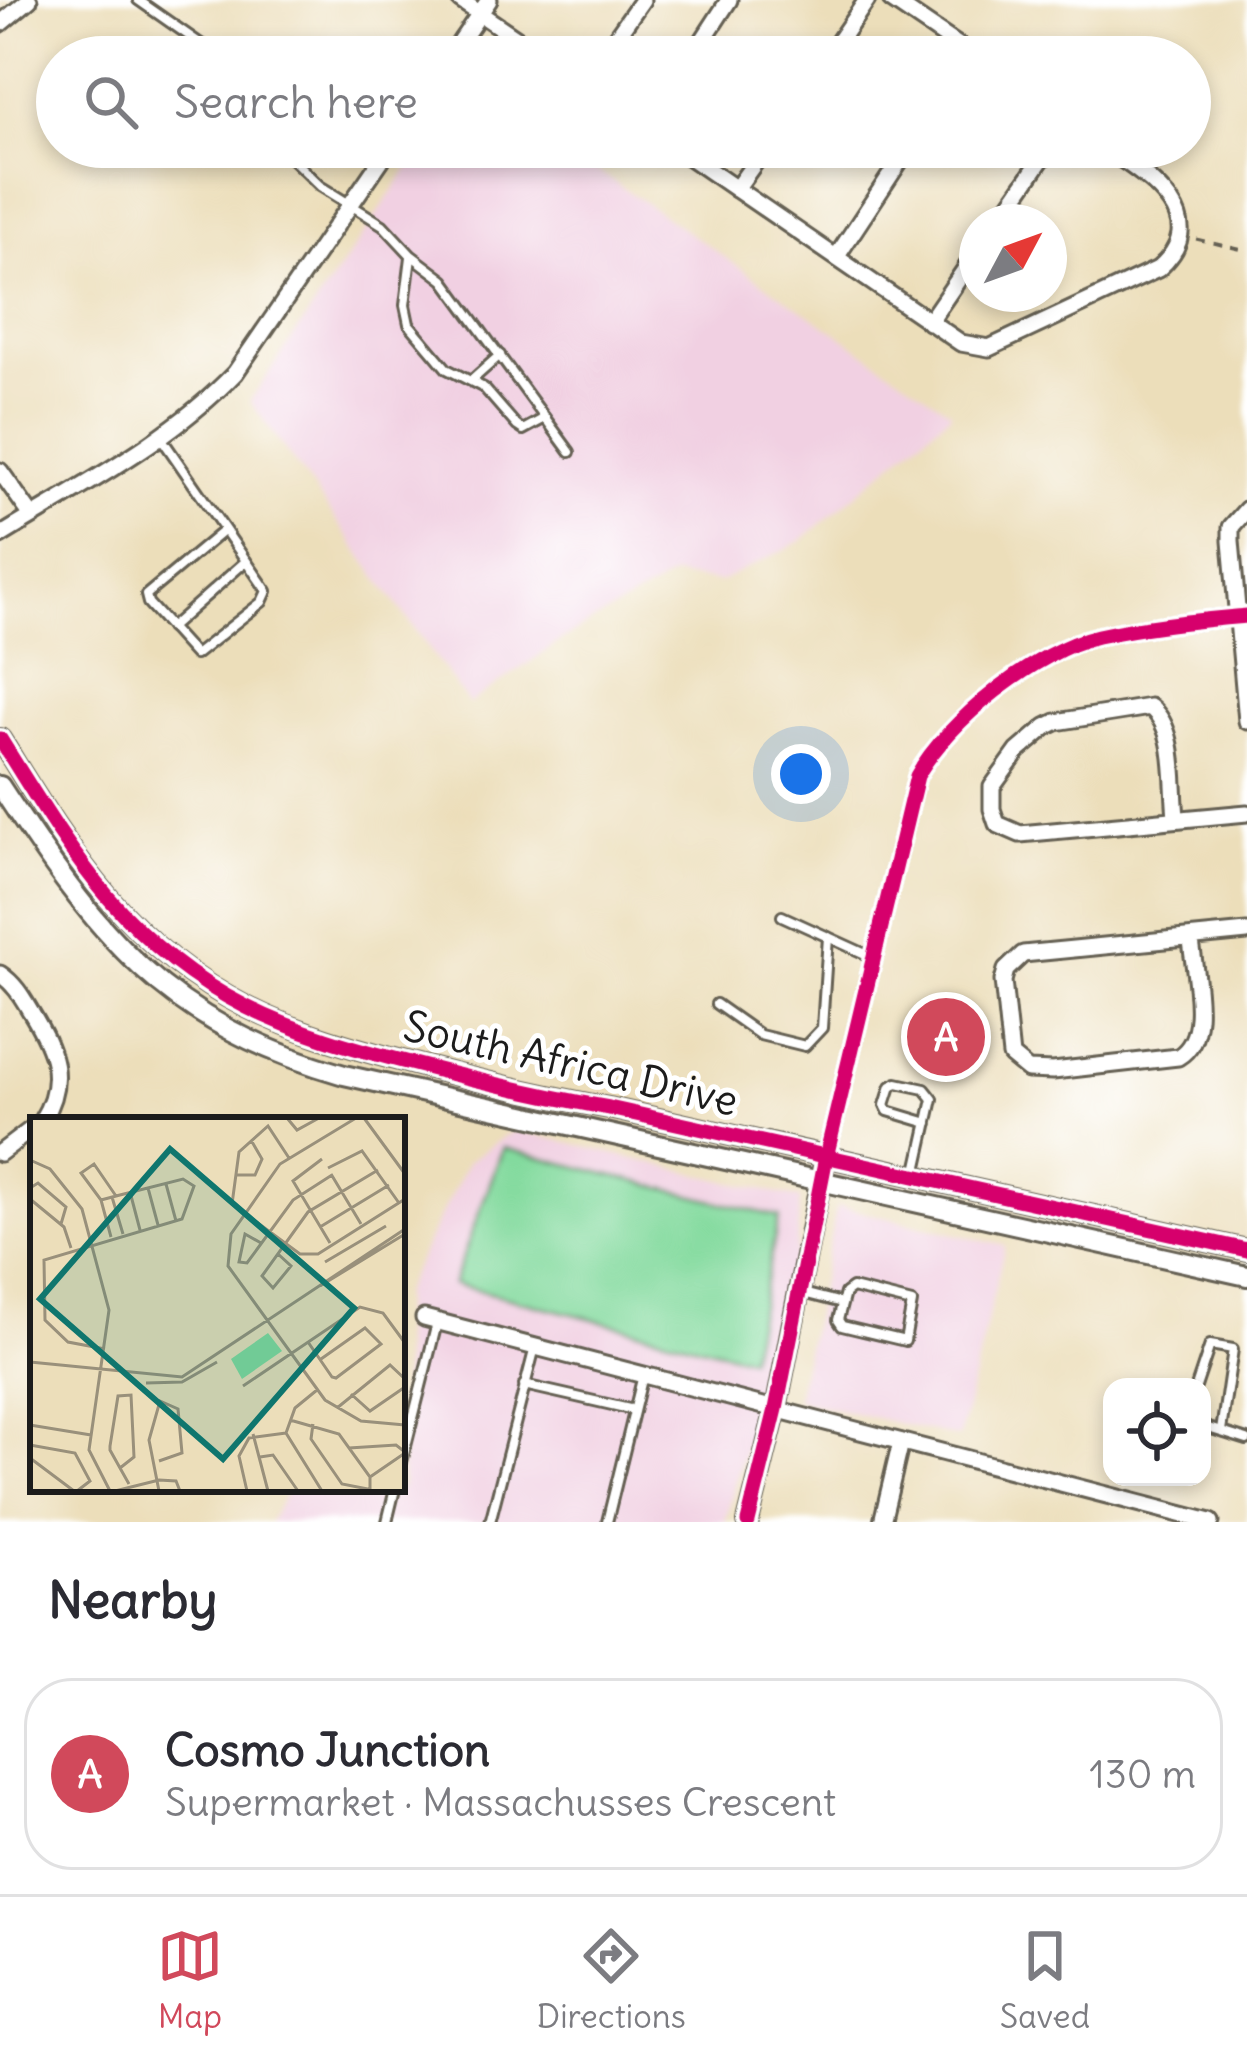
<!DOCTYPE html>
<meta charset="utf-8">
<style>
body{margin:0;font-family:Delius,sans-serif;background:#f7f7f7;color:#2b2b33}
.controls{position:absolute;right:36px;bottom:36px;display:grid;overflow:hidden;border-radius:24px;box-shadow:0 6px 18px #0003}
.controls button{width:108px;height:108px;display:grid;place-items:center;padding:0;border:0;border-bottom:3px solid #e1e1e2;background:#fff;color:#2b2b33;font:60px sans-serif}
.compass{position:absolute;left:959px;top:204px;width:108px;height:108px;border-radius:50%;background:#fff;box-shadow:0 6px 18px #0003;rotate:49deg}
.you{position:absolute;left:801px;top:774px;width:42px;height:42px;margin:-30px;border:9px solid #fff;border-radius:50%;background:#1a73e8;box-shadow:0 0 0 18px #1a73e833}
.badge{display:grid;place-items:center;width:78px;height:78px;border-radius:50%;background:#d1495b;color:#fff;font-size:39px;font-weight:700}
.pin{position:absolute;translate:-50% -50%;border:6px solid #fff;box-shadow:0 3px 12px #0006}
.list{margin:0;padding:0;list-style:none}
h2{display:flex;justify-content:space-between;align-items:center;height:156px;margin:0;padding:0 48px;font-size:51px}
h2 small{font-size:39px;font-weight:400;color:#7c7c81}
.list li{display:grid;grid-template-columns:78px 1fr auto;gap:36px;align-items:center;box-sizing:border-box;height:192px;margin:0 24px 24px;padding:0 24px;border:3px solid #e1e1e2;border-radius:48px}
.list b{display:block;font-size:45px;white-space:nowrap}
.list p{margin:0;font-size:39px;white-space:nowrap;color:#7c7c81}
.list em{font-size:39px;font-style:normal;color:#7c7c81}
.icon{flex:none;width:66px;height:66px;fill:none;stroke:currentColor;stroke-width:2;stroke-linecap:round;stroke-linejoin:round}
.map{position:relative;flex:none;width:1247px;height:1522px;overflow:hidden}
.search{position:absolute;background:#fff;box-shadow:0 6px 18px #0003;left:36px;right:36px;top:36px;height:132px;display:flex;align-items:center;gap:30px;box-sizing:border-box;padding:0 42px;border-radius:66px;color:#7c7c81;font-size:45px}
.sheet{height:372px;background:#fff}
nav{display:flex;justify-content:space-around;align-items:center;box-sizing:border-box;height:168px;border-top:3px solid #e1e1e2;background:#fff;font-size:33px;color:#7c7c81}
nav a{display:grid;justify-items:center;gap:6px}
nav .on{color:#d1495b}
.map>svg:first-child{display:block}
</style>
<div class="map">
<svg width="1247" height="1522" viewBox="0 0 1247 1522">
<rect width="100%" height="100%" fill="#fff"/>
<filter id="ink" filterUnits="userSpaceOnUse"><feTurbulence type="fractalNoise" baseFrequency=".00833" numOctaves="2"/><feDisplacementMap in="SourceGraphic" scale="24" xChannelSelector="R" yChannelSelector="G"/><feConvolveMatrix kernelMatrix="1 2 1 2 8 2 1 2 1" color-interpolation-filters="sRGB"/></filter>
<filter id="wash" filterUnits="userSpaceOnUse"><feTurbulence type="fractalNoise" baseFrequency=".004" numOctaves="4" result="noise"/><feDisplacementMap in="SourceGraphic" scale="48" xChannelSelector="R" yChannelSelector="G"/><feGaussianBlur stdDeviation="2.7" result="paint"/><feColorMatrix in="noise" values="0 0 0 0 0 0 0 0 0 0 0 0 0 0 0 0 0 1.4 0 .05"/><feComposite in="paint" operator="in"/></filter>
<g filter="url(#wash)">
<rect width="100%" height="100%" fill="#ecdeba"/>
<g fill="#f1d0e2">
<path d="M 423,147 L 563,147 L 952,412 L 801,541 L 720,582 L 673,576 L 569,635 L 469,704 L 250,401 Z"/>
<path d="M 515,1130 L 800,1199 L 796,1256 L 725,1522 L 269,1522 L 288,1489 L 402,1489 L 402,1293 L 468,1161 Z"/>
<path d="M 837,1206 L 1005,1246 L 959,1438 L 796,1399 Z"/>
</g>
<path fill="#83da9e" stroke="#507b5d" stroke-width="3" d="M 503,1148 L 779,1217 L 749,1358 L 453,1284 Z"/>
</g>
<g filter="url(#ink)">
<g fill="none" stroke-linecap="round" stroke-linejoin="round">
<g stroke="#656053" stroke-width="14">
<g id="service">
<path d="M 138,0 L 208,49"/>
<path d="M 283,150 L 320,186 L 383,225 L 411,255 L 444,280 L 570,452"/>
<path d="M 411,257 L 405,305 L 409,324 L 447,369 L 484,388 L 517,426 L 523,430 L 545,418"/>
<path d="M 472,380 L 500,355"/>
<path d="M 160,436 L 267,591 L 262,602 L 195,655 L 148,603 L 146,595 L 223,531"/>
<path d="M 170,628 L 246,561"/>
<path d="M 782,916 L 872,957"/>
<path d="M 716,1004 L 760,1035 L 805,1046 L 822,1028 L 828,937"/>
<path d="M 916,1175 L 933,1099 L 925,1089 L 897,1083 L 891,1086 L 885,1105 L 888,1111 L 928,1123"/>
<path d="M 852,1288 L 912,1303 L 905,1341 L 842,1326 L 838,1320 L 845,1293 Z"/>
<path d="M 803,1293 L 842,1303"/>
<path d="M 524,1385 L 634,1410"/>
<path d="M 1196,1387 L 1210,1345 L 1233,1349 L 1221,1431"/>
<path d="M 1202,1426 L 1247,1440"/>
<path d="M 402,1462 L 437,1323"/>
<path d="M 387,1522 L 395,1489"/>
<path d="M 490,1522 L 535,1347"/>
<path d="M 607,1522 L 643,1375"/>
</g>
</g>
<g stroke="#656053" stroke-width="21">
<g id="minor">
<path d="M 460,0 L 544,57"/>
<path d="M 891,0 L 975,57"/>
<path d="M 0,24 L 29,0"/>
<path d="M 450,57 L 489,0"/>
<path d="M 602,57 L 642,0"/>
<path d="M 692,57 L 729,0"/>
<path d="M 828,57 L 867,0"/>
<path d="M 675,147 L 961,343 L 989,348 L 1158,269 C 1217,218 1144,174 1104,147"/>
<path d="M 736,189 L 766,147"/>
<path d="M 998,222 L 1050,147"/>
<path d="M 837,256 L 909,147"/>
<path d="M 929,322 L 977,252"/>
<path d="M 0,471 L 32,516"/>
<path d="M 1247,509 L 1231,527 L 1231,541 L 1247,721"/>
<path d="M 0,536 C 79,487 170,441 235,373 L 390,147"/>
<path d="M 1176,816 C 1172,783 1178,729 1150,707 L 1056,722 L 1046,727 L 1018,751 L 992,787 L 992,809 L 997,824 L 1020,834 L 1247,813"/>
<path d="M 1191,940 C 1194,975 1212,1037 1178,1057 L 1053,1071 L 1028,1070 L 1011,1056 L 1003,981 L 1006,970 L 1023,954 L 1247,932"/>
<path d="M 0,974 C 15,984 22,997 31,1012 C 54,1050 67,1079 42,1120"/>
<path d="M 0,1153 L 33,1128"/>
<path d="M 826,1157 L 917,776 C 947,721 1037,650 1098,636 C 1146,626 1198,620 1247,616"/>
<path d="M 424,1318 L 1211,1522"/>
<path d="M 882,1522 L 901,1442"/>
</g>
</g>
<g stroke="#656053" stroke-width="24">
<g id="tertiary">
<path d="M 0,739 C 34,793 67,849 108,897 C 196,1000 288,1032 414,1064 C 479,1081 543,1096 609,1108 L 1247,1250"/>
<path d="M 0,786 C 98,936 164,1023 344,1075 L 1247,1276"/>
<path d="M 748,1522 L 776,1409 L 823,1169"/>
</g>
</g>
<path stroke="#656053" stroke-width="3" stroke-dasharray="9 9" stroke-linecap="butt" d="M 1196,239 L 1247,251"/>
<use href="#service" stroke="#fff" stroke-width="8"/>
<use href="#minor" stroke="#fff" stroke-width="15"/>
<use href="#tertiary" stroke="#fff" stroke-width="18"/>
<g stroke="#fff" stroke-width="22">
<g id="cycleway">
<path d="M 0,739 C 34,793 67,849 108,897 C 196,1000 288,1032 414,1064 C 479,1081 543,1096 609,1108 L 1247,1250"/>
<path d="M 748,1522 L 776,1409 L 826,1157 L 917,776 C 947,721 1037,650 1098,636 C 1146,626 1198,620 1247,616"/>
</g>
</g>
<use href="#cycleway" stroke="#d6006c" stroke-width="15"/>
</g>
</g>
<g text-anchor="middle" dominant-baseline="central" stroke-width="10" stroke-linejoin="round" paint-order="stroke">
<g font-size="42" fill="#1c1c1c" stroke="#fff">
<text transform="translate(571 1063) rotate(13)">South Africa Drive</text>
</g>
</g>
<g transform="translate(30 1117)">
<rect width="375" height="375" fill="#ecdeba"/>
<path d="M 238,216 L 252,234 L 212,262 L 201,242 Z" fill="#83da9e"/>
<path fill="none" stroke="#99907b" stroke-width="3" d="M 257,1 L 267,13 L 289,1M 326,1 L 250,47 L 201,117 L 198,149 L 295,283 L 331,304 L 375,308M 334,1 L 375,57M 259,41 L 238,9 L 209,35 L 202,87 L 270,137 L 288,137 L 375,82M 292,42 L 263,64 L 300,126M 0,43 L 20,52 L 52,92 L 79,193 L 59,333 L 80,374M 298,51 L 332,34 L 369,86M 301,57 L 331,107M 205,58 L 225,58 L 232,42 L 221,23M 136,67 L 146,104M 0,71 L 8,66 L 36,90 L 31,107M 118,71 L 128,108M 100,75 L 110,113M 82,80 L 93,117M 0,82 L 34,110 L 41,131M 71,83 L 86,79 L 64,47 L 51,56 L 71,83 L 81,120M 290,110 L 359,68M 231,126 L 215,117 L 209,145 L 217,146 L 263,83 L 302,58M 248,137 L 261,149 L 243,171 L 232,159 L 278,95 L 348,53M 295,145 L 356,109M 290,169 L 375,117M 278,225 L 302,260 L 306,261 L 351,227 L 335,211 L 291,242M 75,232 L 38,225 L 15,203 L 14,143 L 152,102 L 164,69 L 153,62 L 86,79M 0,245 L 152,260 L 375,112M 116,266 L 152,265 L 187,245M 213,269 L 330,190 L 353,196 L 375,226M 287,273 L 265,291 L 256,316 L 292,374M 321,277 L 340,294 L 375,270M 307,291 L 360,248 L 375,262M 260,303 L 309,317 L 340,360 L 340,374M 283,307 L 281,322 L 312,367 L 348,374M 0,308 L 61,318M 223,317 L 238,374M 0,328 L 45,336 L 60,364 L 47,374M 319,331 L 366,328 L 375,335M 230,340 L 243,338 L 268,374M 0,341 L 44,374M 129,344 L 152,336 L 148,292 L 130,284 L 119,323 L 129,374M 90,351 L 104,340 L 101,278 L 88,279 L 80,329 L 80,333 L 90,351 L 99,367M 340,360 L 375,336M 85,374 L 129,363 L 146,364 L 150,374M 217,374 L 209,339 L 219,321 L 256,316"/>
<path fill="#0f766e" fill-opacity="0.15" stroke="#0f766e" stroke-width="6" d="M 140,32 L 324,191 L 193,342 L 10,182 Z"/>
<rect width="375" height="375" fill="none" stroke="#1c1c1c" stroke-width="6"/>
</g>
</svg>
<div class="controls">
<button><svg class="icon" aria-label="locate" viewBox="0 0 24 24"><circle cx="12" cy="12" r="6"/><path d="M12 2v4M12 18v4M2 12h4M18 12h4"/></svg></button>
</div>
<svg class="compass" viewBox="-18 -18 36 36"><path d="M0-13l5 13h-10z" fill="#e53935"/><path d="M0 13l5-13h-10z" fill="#7c7c81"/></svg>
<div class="you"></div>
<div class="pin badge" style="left:946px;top:1037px">A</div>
<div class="search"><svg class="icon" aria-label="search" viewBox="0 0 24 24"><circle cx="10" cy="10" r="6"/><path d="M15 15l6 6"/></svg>Search here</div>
</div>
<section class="sheet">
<h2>Nearby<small></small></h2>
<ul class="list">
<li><span class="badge">A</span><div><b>Cosmo Junction</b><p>Supermarket · Massachusses Crescent</p></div><em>130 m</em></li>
</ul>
</section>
<nav>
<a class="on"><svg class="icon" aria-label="map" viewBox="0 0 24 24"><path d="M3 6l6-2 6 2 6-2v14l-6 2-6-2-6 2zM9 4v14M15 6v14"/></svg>Map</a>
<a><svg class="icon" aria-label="directions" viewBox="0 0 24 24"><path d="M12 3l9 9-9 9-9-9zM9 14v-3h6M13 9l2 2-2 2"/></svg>Directions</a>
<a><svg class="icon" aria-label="saved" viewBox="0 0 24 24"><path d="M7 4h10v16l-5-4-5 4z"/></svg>Saved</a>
</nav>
